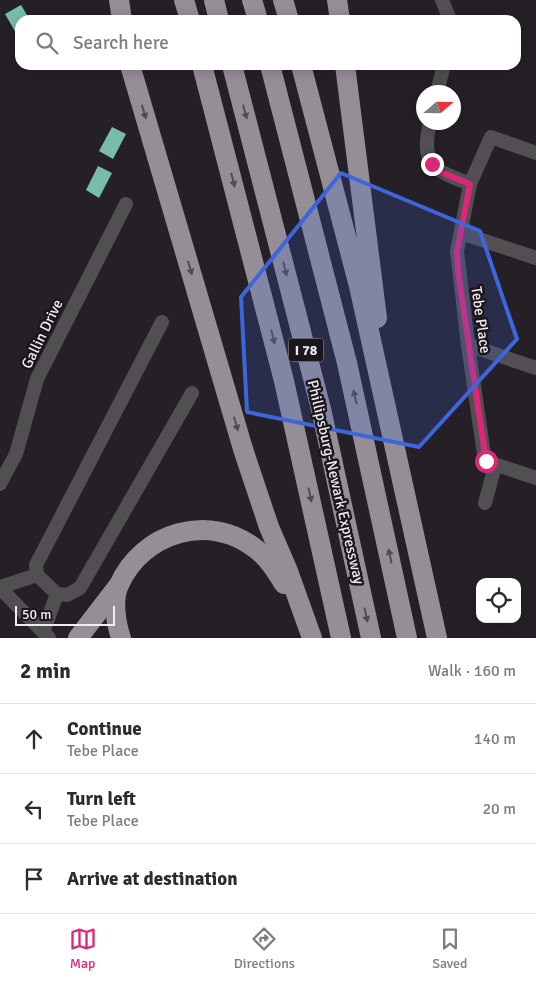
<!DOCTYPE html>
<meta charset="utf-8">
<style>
body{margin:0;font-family:Signika,sans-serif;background:#f2f2f3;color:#2b2b33}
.controls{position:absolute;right:15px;bottom:15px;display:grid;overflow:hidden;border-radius:10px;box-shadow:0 2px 12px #0003}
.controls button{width:45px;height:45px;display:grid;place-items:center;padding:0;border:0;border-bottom:1px solid #e1e1e2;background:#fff;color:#2b2b33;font:25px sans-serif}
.compass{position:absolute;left:416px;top:85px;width:45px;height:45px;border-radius:50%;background:#fff;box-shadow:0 2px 12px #0003;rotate:70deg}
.scale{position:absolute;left:15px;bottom:12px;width:100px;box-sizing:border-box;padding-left:5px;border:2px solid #f0edf1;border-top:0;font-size:14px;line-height:18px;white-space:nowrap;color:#f0edf1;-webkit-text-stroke:4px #1b161c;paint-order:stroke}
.stop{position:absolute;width:15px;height:15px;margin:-11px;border:4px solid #db2777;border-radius:50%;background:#fff}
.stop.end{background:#db2777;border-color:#fff;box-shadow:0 1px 5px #0008}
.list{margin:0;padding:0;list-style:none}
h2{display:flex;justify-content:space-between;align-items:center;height:65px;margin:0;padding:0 20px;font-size:21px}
h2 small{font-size:16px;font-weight:400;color:#7c7c81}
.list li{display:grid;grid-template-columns:32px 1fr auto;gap:15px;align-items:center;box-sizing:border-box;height:70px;padding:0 20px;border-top:1px solid #e1e1e2}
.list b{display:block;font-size:19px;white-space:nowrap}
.list p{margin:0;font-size:16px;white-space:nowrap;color:#7c7c81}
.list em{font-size:16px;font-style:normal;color:#7c7c81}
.icon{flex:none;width:28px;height:28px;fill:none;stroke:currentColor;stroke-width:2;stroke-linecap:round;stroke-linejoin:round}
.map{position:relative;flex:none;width:536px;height:638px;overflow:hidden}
.search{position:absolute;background:#fff;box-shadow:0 2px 12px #0003;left:15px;right:15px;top:15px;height:55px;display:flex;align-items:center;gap:12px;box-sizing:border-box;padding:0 18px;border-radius:15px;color:#7c7c81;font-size:19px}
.sheet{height:275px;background:#fff}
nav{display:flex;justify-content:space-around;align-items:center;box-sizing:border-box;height:70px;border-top:1px solid #e1e1e2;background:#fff;font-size:14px;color:#7c7c81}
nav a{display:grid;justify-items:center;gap:2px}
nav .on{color:#db2777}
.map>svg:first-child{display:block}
</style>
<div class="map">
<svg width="536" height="638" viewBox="0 0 536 638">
<rect width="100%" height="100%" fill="#252026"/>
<g fill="#78bcae">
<path d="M 21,5 L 30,20 L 20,20 L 20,40 L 5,14 Z"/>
<path d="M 112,127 L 126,134 L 113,159 L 99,151 Z"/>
<path d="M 98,166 L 112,173 L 99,198 L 86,190 Z"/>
</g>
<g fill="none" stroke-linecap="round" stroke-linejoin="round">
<g stroke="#524f53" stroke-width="14">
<path d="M 442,0 L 450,20"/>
<path d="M 437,92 L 444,65"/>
<path d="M 430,122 C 420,166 434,170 470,184"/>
<path d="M 536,153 L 491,137 L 470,184 L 457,251 L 468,345 L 485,461 L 536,478"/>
<path d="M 461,233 L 536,258"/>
<path d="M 162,322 L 36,565 L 37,575 L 57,594 L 67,595 L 80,588 L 192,393"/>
<path d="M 468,345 L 536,368"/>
<path d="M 0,484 L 16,454 L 37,379 L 126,204"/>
<path d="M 485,503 L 495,466"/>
<path d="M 0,587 L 37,575"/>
<path d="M 0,588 L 49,638"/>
<path d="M 43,632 L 57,594"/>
</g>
<g stroke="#958e96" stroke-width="20">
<path d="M 119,0 L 122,20"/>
<path d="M 184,0 L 190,20"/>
<path d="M 214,0 L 219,20"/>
<path d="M 252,0 L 258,20"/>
<path d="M 283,0 L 289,20"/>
<path d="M 337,0 L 340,20"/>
<path d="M 130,65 L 243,449 L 269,527 L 288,571 L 312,638"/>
<path d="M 202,65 L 284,381 L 341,638"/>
<path d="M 232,65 L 321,409 L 371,638"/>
<path d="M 270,65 L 347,363 L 407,638"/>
<path d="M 301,65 L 359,286 L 437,638"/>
<path d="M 345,65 L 377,318"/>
<path d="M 78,638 L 118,586"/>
<path d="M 121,638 C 116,624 112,599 119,585 C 142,532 210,512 256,549 C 268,558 276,571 284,584"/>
</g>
</g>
<defs><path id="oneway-solid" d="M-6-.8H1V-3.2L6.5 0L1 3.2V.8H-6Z" transform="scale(1.25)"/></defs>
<g fill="#524c53">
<use href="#oneway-solid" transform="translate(144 112) rotate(73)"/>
<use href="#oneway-solid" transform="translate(245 112) rotate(75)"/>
<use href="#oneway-solid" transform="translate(233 180) rotate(76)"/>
<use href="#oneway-solid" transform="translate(190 268) rotate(74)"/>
<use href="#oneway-solid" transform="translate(285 269) rotate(76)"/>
<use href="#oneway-solid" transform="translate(273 337) rotate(76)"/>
<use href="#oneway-solid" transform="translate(355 397) rotate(-103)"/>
<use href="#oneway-solid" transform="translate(236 424) rotate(74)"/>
<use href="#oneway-solid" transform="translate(310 495) rotate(78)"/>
<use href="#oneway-solid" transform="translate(390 556) rotate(-102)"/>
<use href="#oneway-solid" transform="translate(366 615) rotate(78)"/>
</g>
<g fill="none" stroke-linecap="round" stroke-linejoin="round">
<path stroke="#db2777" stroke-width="6" d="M 432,164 L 438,171 L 470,184 L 457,251 L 458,271 L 486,461"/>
</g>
<path fill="#3d66dc" fill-opacity="0.2" stroke="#3d66dc" stroke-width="4" stroke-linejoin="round" d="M 341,173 L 480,231 L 517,339 L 419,447 L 247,412 L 241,297 Z"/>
<g text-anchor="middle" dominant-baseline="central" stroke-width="5" stroke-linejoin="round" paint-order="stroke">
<rect fill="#1b161c" stroke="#b0acb1" stroke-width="1" x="288.5" y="338.5" width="35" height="23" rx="4"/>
<g font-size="14" font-weight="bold" fill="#f0edf1">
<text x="306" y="350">I 78</text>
</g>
<g font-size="15" fill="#f0edf1" stroke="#1b161c">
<text transform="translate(481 320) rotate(82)">Tebe Place</text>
<text transform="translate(42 334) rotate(-64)">Gallin Drive</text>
<text transform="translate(336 482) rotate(77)">Phillipsburg-Newark Expressway</text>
</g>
</g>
</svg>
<div class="controls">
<button><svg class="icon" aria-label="locate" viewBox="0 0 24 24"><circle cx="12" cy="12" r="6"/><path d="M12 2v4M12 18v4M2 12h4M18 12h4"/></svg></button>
</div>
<svg class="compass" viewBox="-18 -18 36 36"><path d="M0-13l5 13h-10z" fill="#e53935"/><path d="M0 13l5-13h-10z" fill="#7c7c81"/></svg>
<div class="scale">50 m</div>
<div class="stop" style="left:486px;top:461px"></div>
<div class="stop end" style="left:432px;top:164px"></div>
<div class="search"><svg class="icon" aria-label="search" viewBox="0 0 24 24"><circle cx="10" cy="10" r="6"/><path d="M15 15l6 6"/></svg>Search here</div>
</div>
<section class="sheet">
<h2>2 min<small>Walk · 160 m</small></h2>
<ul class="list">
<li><svg class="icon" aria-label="ahead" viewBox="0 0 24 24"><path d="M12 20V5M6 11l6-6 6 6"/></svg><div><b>Continue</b><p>Tebe Place</p></div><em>140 m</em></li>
<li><svg class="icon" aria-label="left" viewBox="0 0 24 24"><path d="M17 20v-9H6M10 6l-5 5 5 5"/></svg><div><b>Turn left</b><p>Tebe Place</p></div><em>20 m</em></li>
<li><svg class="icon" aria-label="arrive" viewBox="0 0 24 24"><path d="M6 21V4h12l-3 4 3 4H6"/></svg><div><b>Arrive at destination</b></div></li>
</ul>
</section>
<nav>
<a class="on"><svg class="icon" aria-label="map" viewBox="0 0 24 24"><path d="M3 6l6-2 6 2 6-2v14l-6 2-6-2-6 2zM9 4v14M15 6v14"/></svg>Map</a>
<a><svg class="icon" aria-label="directions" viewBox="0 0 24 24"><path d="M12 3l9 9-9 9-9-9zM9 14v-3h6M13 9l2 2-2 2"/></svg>Directions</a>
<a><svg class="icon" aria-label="saved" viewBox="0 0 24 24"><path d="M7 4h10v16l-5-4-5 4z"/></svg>Saved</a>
</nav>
